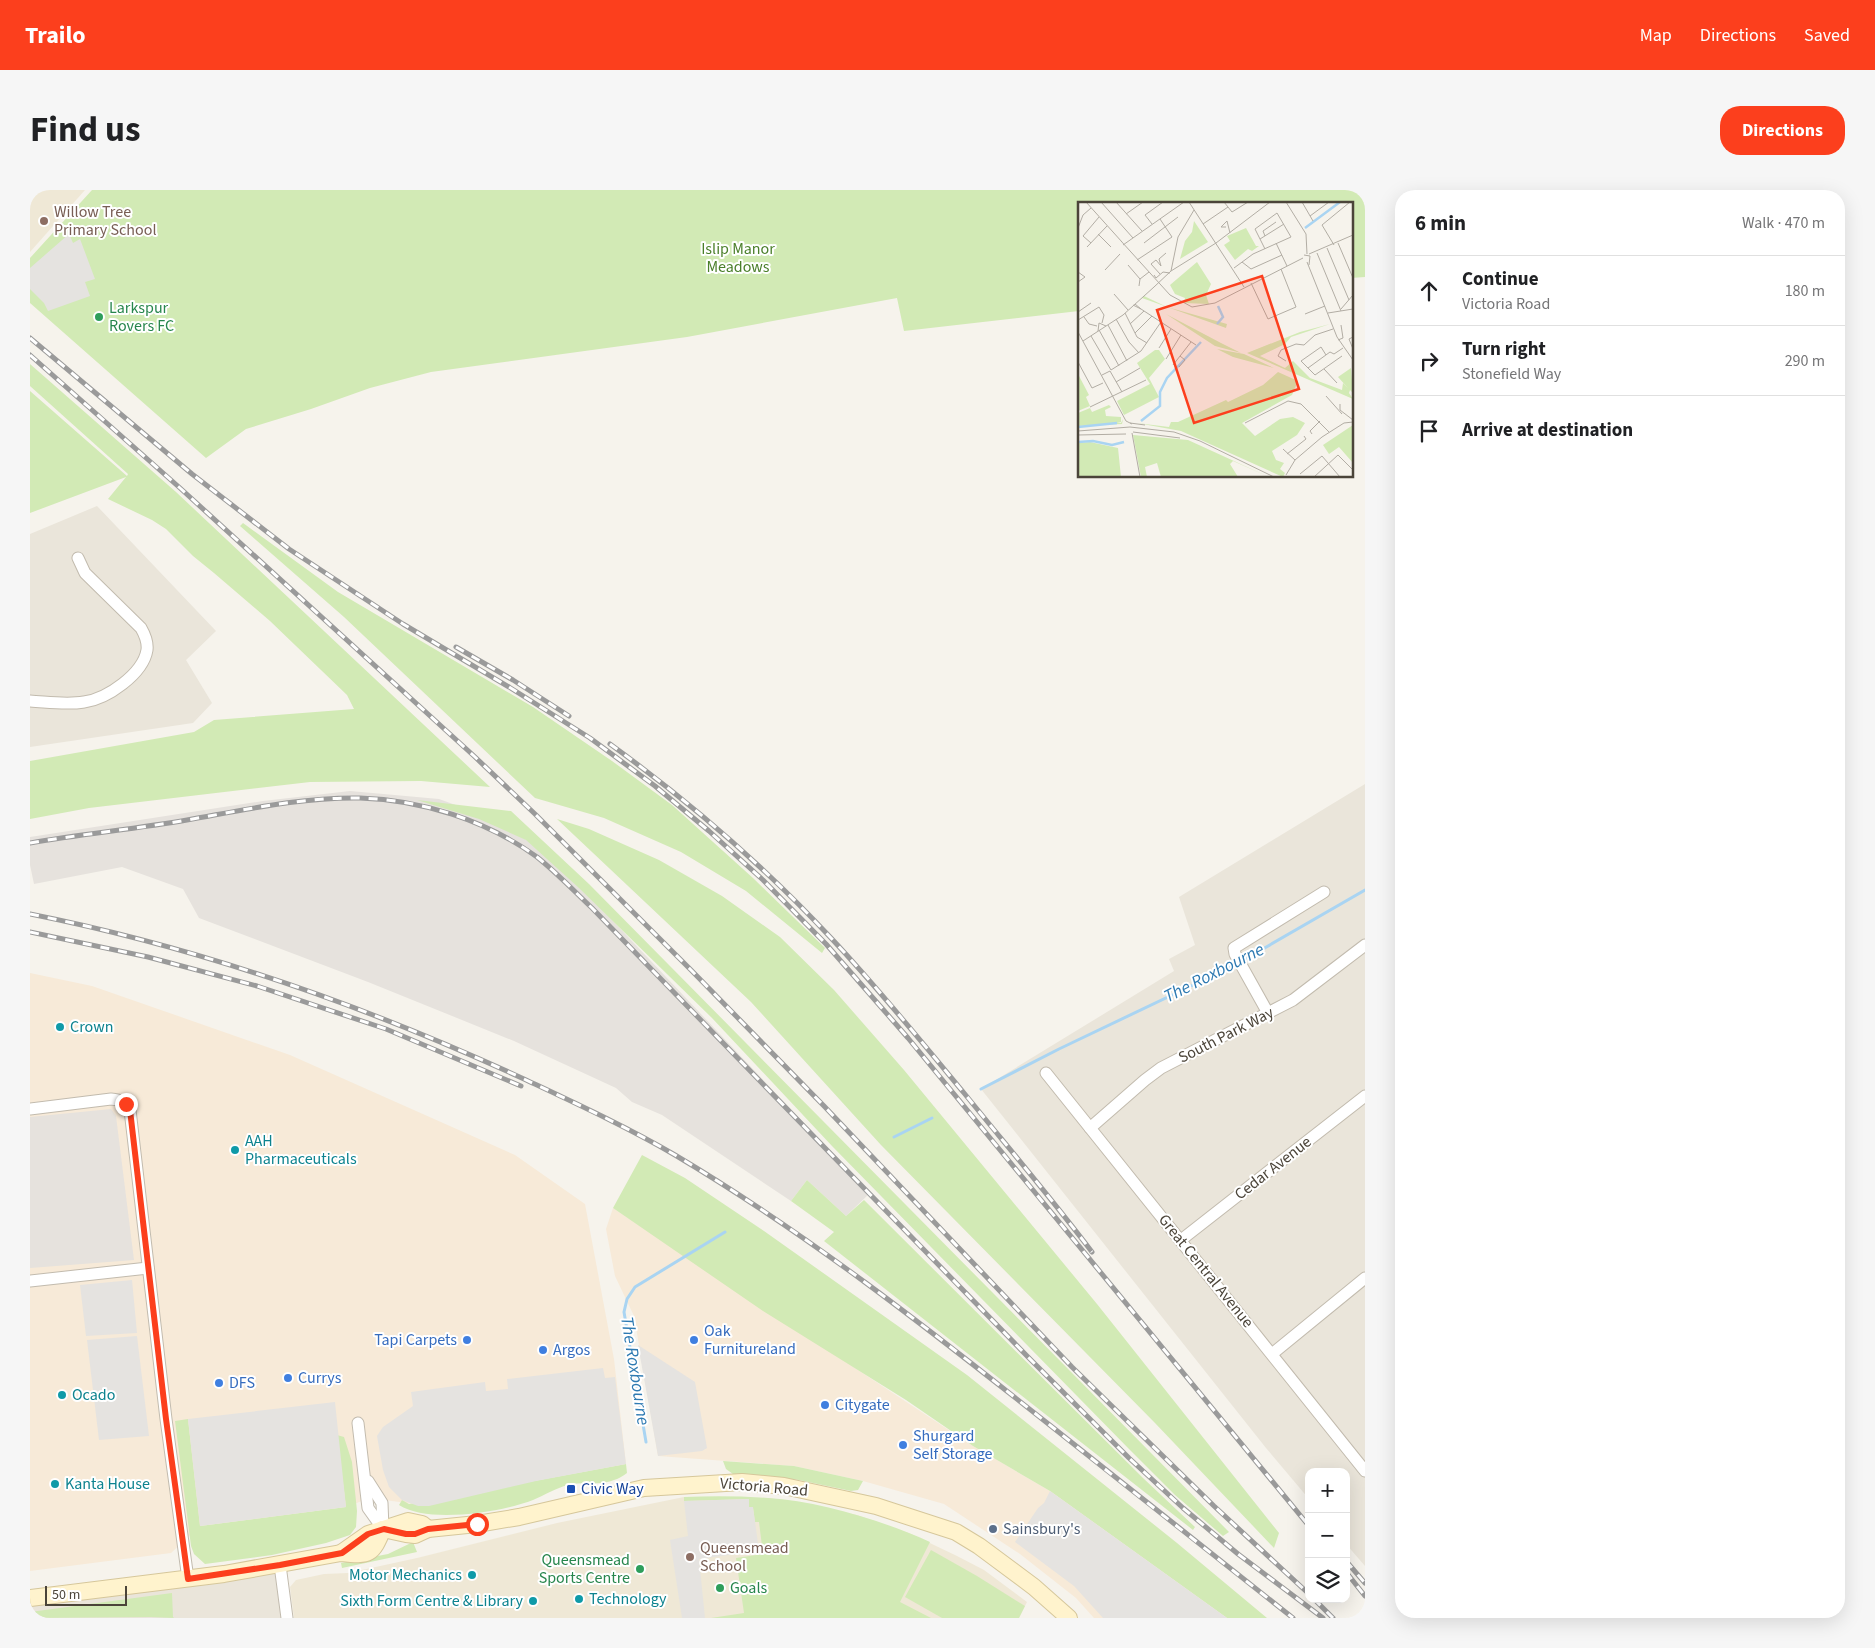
<!DOCTYPE html>
<meta charset="utf-8">
<style>
body{margin:0;font-family:"Source Sans 3",sans-serif;background:#f6f6f6;color:#202124}
.controls{position:absolute;right:15px;bottom:15px;display:grid;overflow:hidden;border-radius:10px;box-shadow:0 5px 20px #0002}
.controls button{width:45px;height:45px;display:grid;place-items:center;padding:0;border:0;border-bottom:1px solid #e0e0e0;background:#fff;color:#202124;font:25px sans-serif}
.scale{position:absolute;left:15px;bottom:12px;width:82px;box-sizing:border-box;padding-left:5px;border:2px solid #4b4439;border-top:0;font-size:14px;line-height:18px;white-space:nowrap;color:#4b4439;-webkit-text-stroke:4px #fff;paint-order:stroke}
.stop{position:absolute;width:15px;height:15px;margin:-11px;border:4px solid #fc3f1d;border-radius:50%;background:#fff}
.stop.end{background:#fc3f1d;border-color:#fff;box-shadow:0 1px 5px #0008}
.list{margin:0;padding:0;list-style:none}
h2{display:flex;justify-content:space-between;align-items:center;height:65px;margin:0;padding:0 20px;font-size:21px}
h2 small{font-size:16px;font-weight:400;color:#757577}
.list li{display:grid;grid-template-columns:32px 1fr auto;gap:15px;align-items:center;box-sizing:border-box;height:70px;padding:0 20px;border-top:1px solid #e0e0e0}
.list b{display:block;font-size:19px;white-space:nowrap}
.list p{margin:0;font-size:16px;white-space:nowrap;color:#757577}
.list em{font-size:16px;font-style:normal;color:#757577}
.icon{flex:none;width:28px;height:28px;fill:none;stroke:currentColor;stroke-width:2;stroke-linecap:round;stroke-linejoin:round}
.map{position:relative;flex:none;width:1335px;height:1428px;overflow:hidden;border-radius:20px}
header{display:flex;align-items:center;gap:30px;box-sizing:border-box;height:70px;padding:0 25px;background:#fc3f1d;color:#fff}
header strong{font-size:24px}
nav{display:flex;gap:28px;margin-inline-start:auto;font-size:18px}
.intro{display:flex;align-items:center;justify-content:space-between;box-sizing:border-box;height:120px;padding:0 30px}
h1{margin:0;font-size:35px}
.button{padding:12px 22px;border-radius:20px;background:#fc3f1d;color:#fff;font-size:18px;font-weight:700}
main{display:flex;gap:30px;padding:0 30px}
aside{flex:1;background:#fff;border-radius:20px;box-shadow:0 5px 20px #0002}
.map>svg:first-child{display:block}
</style>
<header>
<strong>Trailo</strong>
<nav><a>Map</a><a>Directions</a><a>Saved</a></nav>
</header>
<div class="intro"><h1>Find us</h1><a class="button">Directions</a></div>
<main>
<div class="map">
<svg width="1335" height="1428" viewBox="0 0 1335 1428">
<rect width="100%" height="100%" fill="#f6f3ec"/>
<g fill="#eae5da">
<path d="M 67,316 L 186,441 L 156,470 L 182,513 L 163,533 L 0,557 L 0,344 Z"/>
<path d="M 1335,594 L 1335,1376 L 1316,1354 L 1316,1282 L 1279,1282 L 1279,1309 L 1236,1258 L 951,899 L 1144,781 L 1139,769 L 1165,755 L 1149,707 Z"/>
<path d="M 249,1379 L 255,1428 L 0,1428 L 0,1408 Z"/>
</g>
<g fill="#f7ead8">
<path d="M 0,783 L 62,796 L 260,865 L 485,965 L 555,1014 L 584,1169 L 596,1274 L 508,1290 L 399,1316 L 340,1308 L 316,1317 L 170,1336 L 141,1363 L 0,1381 Z"/>
<path d="M 583,1018 L 943,1256 L 1020,1301 L 1197,1428 L 1064,1428 L 1046,1408 L 990,1364 L 914,1314 L 833,1291 L 764,1276 L 628,1266 L 604,1126 L 585,1086 L 576,1039 Z"/>
</g>
<g fill="#e6e2dd">
<path d="M 320,601 L 409,609 L 456,626 L 500,652 L 568,715 L 840,1003 L 816,1026 L 777,990 L 761,1011 L 632,925 L 602,912 L 586,898 L 484,851 L 338,792 L 169,728 L 153,699 L 92,677 L 4,694 L 0,675 L 0,647 L 233,611 Z"/>
<path d="M 81,919 L 86,926 L 104,1070 L 0,1078 L 0,927 Z"/>
</g>
<g fill="#efe8d6">
<path d="M 0,0 L 55,0 L 0,62 Z"/>
<path d="M 654,1307 L 740,1308 L 827,1325 L 881,1344 L 927,1366 L 954,1380 L 997,1412 L 989,1428 L 264,1428 L 260,1397 L 266,1390 L 294,1384 L 318,1383 L 387,1368 L 527,1333 Z"/>
</g>
<g fill="#d2eab5">
<path d="M 62,0 L 1335,0 L 1335,87 L 1321,88 L 1321,14 L 1049,14 L 1049,121 L 874,141 L 867,108 L 657,147 L 401,182 L 340,198 L 281,219 L 216,239 L 176,268 L 0,113 L 0,68 Z"/>
<path d="M 0,174 L 146,302 L 460,597 L 391,591 L 280,592 L 59,618 L 0,629 L 0,571 L 164,542 L 184,530 L 324,519 L 317,505 L 240,431 L 184,383 L 163,366 L 136,339 L 122,330 L 78,309 L 96,287 L 0,323 L 0,201 L 97,286 L 98,284 L 0,196 Z"/>
<path d="M 213,333 L 308,402 L 503,517 L 582,571 L 642,615 L 723,688 L 795,758 L 792,763 L 716,701 L 651,662 L 574,628 L 505,608 L 314,427 L 210,336 Z"/>
<path d="M 387,610 L 481,621 L 559,694 L 1199,1342 L 1193,1346 L 1145,1305 L 1099,1259 L 802,956 L 682,828 L 549,698 L 496,650 L 449,629 Z"/>
<path d="M 527,629 L 559,639 L 629,670 L 692,706 L 750,747 L 804,800 L 874,880 L 1067,1114 L 1249,1343 L 1244,1358 L 1125,1233 L 851,955 L 721,812 Z"/>
<path d="M 612,965 L 655,988 L 734,1041 L 937,1185 L 1147,1353 L 1237,1428 L 1197,1428 L 1020,1301 L 943,1256 L 876,1210 L 733,1121 L 583,1018 Z"/>
<path d="M 777,990 L 816,1026 L 834,1010 L 1113,1288 L 1165,1337 L 1163,1340 L 794,1051 L 804,1042 L 761,1011 Z"/>
<path d="M 158,1229 L 170,1336 L 316,1317 L 307,1245 L 314,1247 L 322,1272 L 327,1321 L 326,1337 L 320,1345 L 296,1353 L 242,1365 L 175,1374 L 164,1364 L 161,1356 L 145,1231 Z"/>
<path d="M 693,1271 L 764,1276 L 833,1291 L 828,1300 L 821,1301 L 769,1290 L 743,1287 L 703,1284 L 696,1279 Z"/>
<path d="M 596,1274 L 597,1283 C 593,1286 588,1289 584,1290 C 570,1296 553,1291 538,1295 C 526,1298 515,1305 503,1310 C 472,1322 398,1334 369,1315 L 372,1310 L 379,1314 Z"/>
<path d="M 654,1307 C 682,1306 710,1306 738,1308 C 789,1311 854,1331 900,1352 L 870,1412 L 901,1428 L 681,1428 L 714,1423 L 706,1368 L 733,1364 L 729,1332 L 725,1332 L 723,1318 L 719,1317 L 719,1309 L 654,1311 Z"/>
<path d="M 383,1352 L 387,1362 L 312,1378 L 311,1373 L 358,1364 Z"/>
<path d="M 901,1360 L 947,1386 L 995,1416 L 989,1428 L 912,1428 L 875,1407 Z"/>
<path d="M 142,1403 L 143,1427 L 144,1428 L 121,1427 L 0,1428 L 0,1422 Z"/>
</g>
<g fill="#e5e3e0">
<path d="M 39,44 L 43,53 L 50,49 L 65,89 L 55,92 L 60,106 L 18,121 L 14,113 L 0,99 L 0,78 Z"/>
<path d="M 102,1090 L 107,1143 L 56,1146 L 50,1095 Z"/>
<path d="M 107,1146 L 119,1246 L 69,1250 L 57,1150 Z"/>
<path d="M 608,1155 L 665,1192 L 677,1258 L 672,1261 L 628,1266 Z"/>
<path d="M 573,1178 L 575,1188 L 585,1187 L 596,1274 L 506,1291 L 399,1316 L 388,1316 L 372,1310 L 359,1297 L 353,1280 L 347,1246 L 353,1237 L 383,1216 L 381,1202 L 455,1192 L 456,1201 L 478,1199 L 477,1189 Z"/>
<path d="M 305,1212 L 316,1317 L 170,1336 L 158,1229 Z"/>
<path d="M 1020,1301 L 1197,1428 L 1073,1428 L 1044,1396 L 985,1352 L 1008,1318 L 1014,1313 Z"/>
<path d="M 719,1309 L 719,1317 L 723,1317 L 729,1361 L 669,1369 L 675,1428 L 652,1428 L 640,1350 L 658,1346 L 654,1311 Z"/>
</g>
<g fill="none" stroke-linecap="round" stroke-linejoin="round">
<g stroke="#a9d4f2" stroke-width="3">
<path d="M 1212,771 L 1335,700"/>
<path d="M 951,899 L 1029,859 L 1207,774"/>
<path d="M 864,947 L 902,928"/>
<path d="M 616,1252 L 594,1122 L 597,1109 L 605,1097 L 695,1042"/>
</g>
<g stroke="#c2bbae" stroke-width="13">
<g id="street">
<path d="M 0,511 C 18,512 36,515 54,512 C 77,509 113,484 117,460 C 118,452 115,445 111,438 L 55,383 L 48,368"/>
<path d="M 1238,823 L 1205,764 L 1204,758 L 1294,702"/>
<path d="M 1016,883 L 1335,1281"/>
<path d="M 0,919 L 81,909 C 91,910 95,912 100,920 L 136,1229 L 158,1389"/>
<path d="M 1060,938 L 1115,890 L 1131,878 L 1263,810 L 1335,755"/>
<path d="M 1151,1050 L 1335,906"/>
<path d="M 0,1091 L 118,1078"/>
<path d="M 1242,1164 L 1335,1088"/>
<path d="M 328,1233 L 338,1318 L 353,1339"/>
<path d="M 338,1291 L 352,1313 L 353,1338"/>
<path d="M 250,1375 L 257,1428"/>
</g>
</g>
<g stroke="#d6c79b" stroke-width="18">
<g id="secondary">
<path d="M 353,1339 L 376,1344 L 385,1345 L 398,1339 L 447,1334 L 489,1327 L 614,1298 L 712,1292 L 754,1296 L 846,1316 L 926,1342 L 949,1356 L 1004,1397 L 1039,1428"/>
<path d="M 311,1363 L 338,1344 L 378,1331 L 392,1334 L 398,1339"/>
<path d="M 0,1408 L 194,1384 L 311,1363 C 340,1366 342,1365 353,1339"/>
</g>
</g>
<use href="#street" stroke="#fff" stroke-width="11"/>
<use href="#secondary" stroke="#fff3cd" stroke-width="16"/>
<g stroke="#9a9a9a" stroke-width="5">
<g id="rail">
<path d="M 0,148 L 162,284 L 259,359 L 373,434 L 479,497 L 560,548 L 625,596 L 679,641 L 733,690 L 796,754 L 878,848 L 1279,1336"/>
<path d="M 0,165 L 150,298 L 444,566 L 505,624 L 661,780 L 794,916 L 1042,1177 L 1184,1316 L 1279,1404"/>
<path d="M 426,457 L 483,490 L 539,526"/>
<path d="M 580,554 C 660,612 734,676 801,748 C 848,798 891,851 934,903 C 977,956 1021,1008 1062,1062"/>
<path d="M 0,653 C 52,644 105,639 157,630 C 214,620 272,607 330,608 C 392,610 456,630 507,667 C 527,683 544,701 562,718 L 998,1167 L 1099,1268 L 1153,1318 L 1208,1364 L 1293,1428"/>
<path d="M 0,724 C 171,758 336,816 494,889 C 545,913 597,937 645,965 C 778,1044 900,1140 1021,1236 C 1101,1300 1182,1364 1263,1428"/>
<path d="M 0,742 L 118,767 L 227,796 L 356,839 L 491,896"/>
<path d="M 1316,1371 L 1335,1393"/>
<path d="M 1316,1382 L 1335,1406"/>
<path d="M 1284,1409 L 1303,1428"/>
</g>
</g>
<use href="#rail" stroke="#fff" stroke-width="3" stroke-dasharray="9" stroke-linecap="butt"/>
</g>
<g fill="none" stroke-linecap="round" stroke-linejoin="round">
<path stroke="#fc3f1d" stroke-width="6" d="M 96,914 L 100,920 L 136,1229 L 158,1389 L 250,1375 L 312,1363 L 338,1344 L 354,1339 L 376,1344 L 385,1344 L 398,1339 L 447,1334"/>
</g>
<g fill="#8d6e63" stroke="#fff" stroke-width="2">
<circle cx="14" cy="31" r="5"/>
<circle cx="660" cy="1367" r="5"/>
</g>
<g fill="#2e9e5b" stroke="#fff" stroke-width="2">
<circle cx="69" cy="127" r="5"/>
<circle cx="610" cy="1379" r="5"/>
<circle cx="690" cy="1398" r="5"/>
</g>
<g fill="#0f9aa8" stroke="#fff" stroke-width="2">
<circle cx="30" cy="837" r="5"/>
<circle cx="205" cy="960" r="5"/>
<circle cx="32" cy="1205" r="5"/>
<circle cx="25" cy="1294" r="5"/>
<circle cx="442" cy="1385" r="5"/>
<circle cx="549" cy="1409" r="5"/>
<circle cx="503" cy="1411" r="5"/>
</g>
<g fill="#3f7fe0" stroke="#fff" stroke-width="2">
<circle cx="437" cy="1150" r="5"/>
<circle cx="664" cy="1150" r="5"/>
<circle cx="513" cy="1160" r="5"/>
<circle cx="258" cy="1188" r="5"/>
<circle cx="189" cy="1193" r="5"/>
<circle cx="795" cy="1215" r="5"/>
<circle cx="873" cy="1255" r="5"/>
</g>
<rect fill="#1a4fb4" stroke="#fff" stroke-width="2" x="536" y="1294" width="10" height="10" rx="2.5"/>
<circle fill="#5c6f8a" stroke="#fff" stroke-width="2" cx="963" cy="1339" r="5"/>
<g text-anchor="middle" dominant-baseline="central" stroke-width="4" stroke-linejoin="round" paint-order="stroke">
<g font-size="16" fill="#785e54" stroke="#fff" text-anchor="start">
<text x="24" y="22">Willow Tree<tspan x="24" dy="18">Primary School</tspan></text>
<text x="670" y="1358">Queensmead<tspan x="670" dy="18">School</tspan></text>
</g>
<g font-size="16" fill="#4a7f2a" stroke="#fff">
<text x="708" y="59">Islip Manor<tspan x="708" dy="18">Meadows</tspan></text>
</g>
<g font-size="16" fill="#27864d" stroke="#fff" text-anchor="start">
<text x="79" y="118">Larkspur<tspan x="79" dy="18">Rovers FC</tspan></text>
<text x="600" y="1370" text-anchor="end">Queensmead<tspan x="600" dy="18">Sports Centre</tspan></text>
<text x="700" y="1398">Goals</text>
</g>
<g font-size="16" fill="#0d838f" stroke="#fff" text-anchor="start">
<text x="40" y="837">Crown</text>
<text x="215" y="951">AAH<tspan x="215" dy="18">Pharmaceuticals</tspan></text>
<text x="42" y="1205">Ocado</text>
<text x="35" y="1294">Kanta House</text>
<text x="432" y="1385" text-anchor="end">Motor Mechanics</text>
<text x="559" y="1409">Technology</text>
<text x="493" y="1411" text-anchor="end">Sixth Form Centre &amp; Library</text>
</g>
<g font-size="16" fill="#4b4439" stroke="#fff">
<text transform="translate(1196 845) rotate(-27)">South Park Way</text>
<text transform="translate(1243 978) rotate(-38)">Cedar Avenue</text>
<text transform="translate(1176 1081) rotate(51)">Great Central Avenue</text>
<text transform="translate(734 1297) rotate(5)">Victoria Road</text>
</g>
<g font-size="16" fill="#366cbe" stroke="#fff" text-anchor="start">
<text x="674" y="1141">Oak<tspan x="674" dy="18">Furnitureland</tspan></text>
<text x="427" y="1150" text-anchor="end">Tapi Carpets</text>
<text x="523" y="1160">Argos</text>
<text x="268" y="1188">Currys</text>
<text x="199" y="1193">DFS</text>
<text x="805" y="1215">Citygate</text>
<text x="883" y="1246">Shurgard<tspan x="883" dy="18">Self Storage</tspan></text>
</g>
<g font-size="16" fill="#164399" stroke="#fff" text-anchor="start">
<text x="551" y="1299">Civic Way</text>
</g>
<g font-size="16" fill="#4e5e75" stroke="#fff" text-anchor="start">
<text x="973" y="1339">Sainsbury's</text>
</g>
<g font-size="18" font-style="italic" fill="#2e7ab2" stroke="#fff">
<text transform="translate(1184 783) rotate(-27)">The Roxbourne</text>
<text transform="translate(605 1181) rotate(81)">The Roxbourne</text>
</g>
</g>
<g transform="translate(1048 12)">
<rect width="275" height="275" fill="#f6f3ec"/>
<path d="M 116,19 L 130,40 L 102,57 L 107,39 L 114,30 ZM 168,26 L 178,44 L 181,44 L 174,49 L 170,47 L 157,58 L 146,43 L 152,39 L 149,34 ZM 119,60 L 133,82 L 128,93 L 131,102 L 106,101 L 107,96 L 97,92 L 92,83 ZM 66,94 L 89,105 L 149,122 L 148,126 L 64,96 ZM 88,112 L 143,141 L 163,151 L 137,144 ZM 252,122 L 213,135 L 207,142 L 182,154 L 207,166 L 215,159 L 232,176 L 264,188 L 265,181 L 270,186 L 260,175 L 273,166 L 275,191 L 272,188 L 271,191 L 275,197 L 169,151 L 222,130 ZM 139,147 L 166,152 L 196,166 L 155,155 ZM 77,148 L 81,148 L 87,157 L 71,176 L 81,195 L 46,213 L 39,199 L 72,182 L 59,161 ZM 200,170 L 220,179 L 214,193 L 164,221 L 177,234 L 202,217 L 215,215 L 227,221 L 219,233 L 194,249 L 198,258 L 206,261 L 202,267 L 207,271 L 205,275 L 103,229 L 59,221 L 91,225 L 93,220 L 100,220 L 148,198 L 150,200 L 185,183 ZM 0,172 L 11,193 L 8,195 L 12,204 L 0,209 ZM 31,203 L 33,205 L 27,208 L 28,214 L 43,215 L 43,220 L 39,221 L 43,221 L 45,217 L 44,222 L 0,224 L 0,211 L 12,206 L 14,210 ZM 275,223 L 275,261 L 261,245 L 251,252 L 245,243 ZM 55,233 L 110,238 L 191,275 L 155,259 L 152,262 L 160,275 L 83,275 L 79,261 L 67,265 L 69,275 L 63,275 ZM 12,240 L 40,246 L 43,275 L 0,275 L 0,241 Z" fill="#d2eab5"/>
<path fill="none" stroke="#a9d4f2" stroke-width="2.5" d="M 227,26 L 262,0M 139,122 L 145,115 L 140,104M 63,219 L 82,204 L 82,190 L 89,176 L 123,140M 0,225 L 39,221M 0,240 L 15,239 L 34,243 L 46,240"/>
<path fill="none" stroke="#b2ada4" stroke-width="1" d="M 8,0 L 44,40M 23,0 L 55,36M 38,0 L 64,29M 111,0 L 166,85M 146,0 L 154,10 L 170,0M 208,0 L 228,32 L 229,52M 224,0 L 235,19M 48,12 L 65,0M 232,14 L 251,0M 74,22 L 67,13 L 85,0M 125,22 L 150,5M 148,25 L 143,25 L 149,19 L 152,31M 0,26 L 5,13 L 13,6M 20,32 L 33,45M 187,34 L 185,29 L 198,20M 182,37 L 206,22M 43,39 L 92,93 L 114,105 L 137,101 L 225,56M 13,41 L 5,34 L 21,15M 66,41 L 100,15M 198,41 L 209,64M 260,41 L 275,76M 45,43 L 106,0M 256,43 L 244,23 L 272,0M 9,45 L 29,24M 249,46 L 271,98M 239,51 L 263,109M 231,52 L 275,33M 226,53 L 232,54 L 231,63M 59,58 L 94,35 L 82,17M 78,58 L 83,64 L 81,57 L 88,51M 78,58 L 73,62 L 82,72M 164,60 L 173,67 L 204,53M 229,60 L 259,135 L 275,158M 50,63 L 62,77M 156,66 L 175,52 L 213,35 L 199,11 L 177,27 L 187,47M 27,68 L 42,52M 93,69 L 100,35 L 116,8M 0,70 L 7,75 L 0,80M 76,73 L 78,76 L 85,70 L 92,71M 173,81 L 190,117 L 218,105 L 203,67M 61,84 L 62,77 L 71,70M 76,85 L 93,69 L 138,41 L 192,0M 36,92 L 50,108M 55,103 L 63,107 L 57,102M 63,107 L 118,143M 263,107 L 275,93M 0,110 L 13,101M 47,111 L 59,135 L 69,141M 250,111 L 275,107M 227,112 L 247,104M 6,115 L 11,122 L 19,124M 38,117 L 51,140 L 61,151M 0,118 L 21,105 L 26,113 L 24,121M 52,122 L 66,109M 30,123 L 49,159M 21,128 L 41,164M 20,129 L 21,121 L 28,124M 0,130 L 48,219 L 54,222M 57,131 L 74,114M 13,134 L 33,168 L 63,149 L 83,120M 275,135 L 271,137 L 275,147M 260,138 L 265,136 L 263,123M 5,139 L 45,113 L 76,85M 81,146 L 93,127M 248,153 L 243,145 L 223,159 L 237,173 L 264,154M 88,157 L 103,133M 208,159 L 200,154 L 203,148 L 218,142 L 226,143 L 237,133 L 255,127M 0,160 L 14,186 L 25,181M 95,163 L 113,140M 101,165 L 107,158 L 102,154M 230,166 L 252,150 L 256,152 L 265,146M 246,167 L 259,181M 24,173 L 32,169 L 44,190M 38,180 L 62,166M 248,194 L 264,212M 262,202 L 262,208 L 275,218M 12,205 L 68,178M 52,221 L 67,223M 167,221 L 210,199 L 223,202 L 251,230M 0,229 L 52,225 L 96,230 L 122,239 L 196,275M 55,230 L 102,236M 54,231 L 62,275M 234,232 L 232,229 L 242,219M 0,233 L 48,232M 205,247 L 217,258M 209,252 L 228,237 L 226,234M 222,272 L 244,254 L 262,275M 208,273 L 217,258 L 244,235 L 266,221 L 275,220M 236,275 L 260,253 L 275,268"/>
<path fill="#fc3f1d" fill-opacity="0.15" stroke="#fc3f1d" stroke-width="2.5" d="M 184,74 L 221,187 L 116,221 L 79,108 Z"/>
<rect width="275" height="275" fill="none" stroke="#4b4439" stroke-width="2.5"/>
</g>
</svg>
<div class="controls">
<button>+</button>
<button>−</button>
<button><svg class="icon" aria-label="layers" viewBox="0 0 24 24"><path d="M12 4l9 5-9 5-9-5zM3 14l9 5 9-5"/></svg></button>
</div>
<div class="scale">50 m</div>
<div class="stop" style="left:447px;top:1334px"></div>
<div class="stop end" style="left:96px;top:914px"></div>
</div>
<aside>
<h2>6 min<small>Walk · 470 m</small></h2>
<ul class="list">
<li><svg class="icon" aria-label="ahead" viewBox="0 0 24 24"><path d="M12 20V5M6 11l6-6 6 6"/></svg><div><b>Continue</b><p>Victoria Road</p></div><em>180 m</em></li>
<li><svg class="icon" aria-label="right" viewBox="0 0 24 24"><path d="M7 20v-9h11M14 6l5 5-5 5"/></svg><div><b>Turn right</b><p>Stonefield Way</p></div><em>290 m</em></li>
<li><svg class="icon" aria-label="arrive" viewBox="0 0 24 24"><path d="M6 21V4h12l-3 4 3 4H6"/></svg><div><b>Arrive at destination</b></div></li>
</ul>
</aside>
</main>
